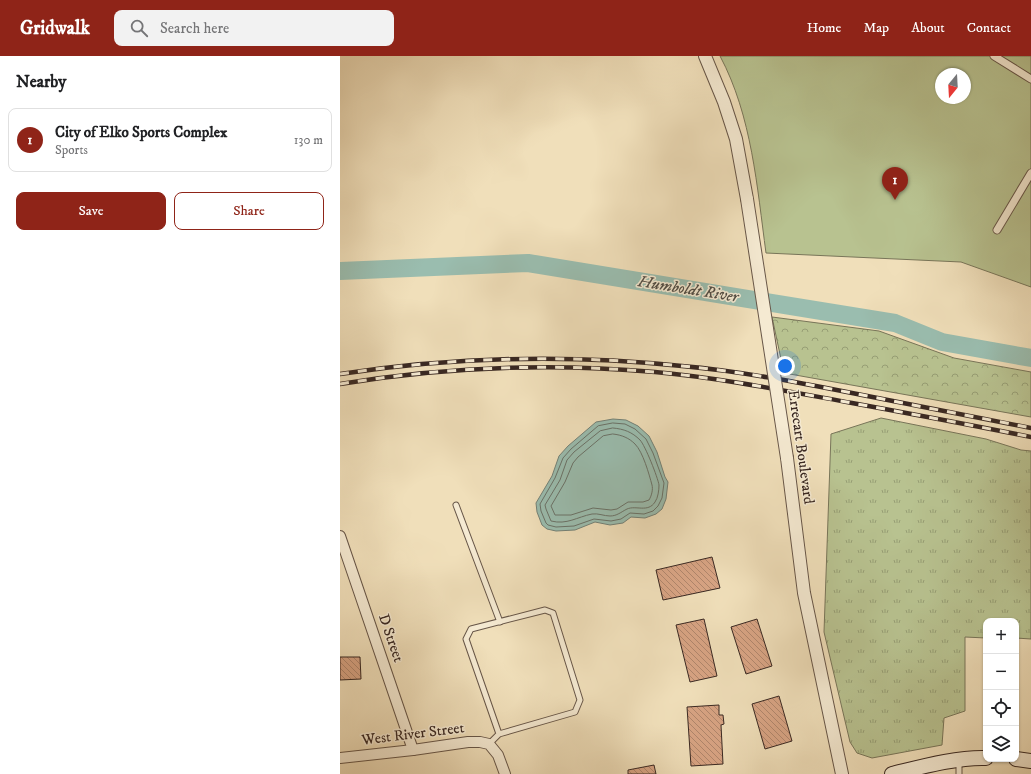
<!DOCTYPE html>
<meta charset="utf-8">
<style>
body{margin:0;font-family:"IM FELL DW Pica",serif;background:#f2f2f2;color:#202124}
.controls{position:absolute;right:12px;bottom:12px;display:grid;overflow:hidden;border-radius:8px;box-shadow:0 1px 3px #0004}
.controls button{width:36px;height:36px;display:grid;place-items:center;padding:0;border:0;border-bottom:1px solid #e0e0e0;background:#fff;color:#202124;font:20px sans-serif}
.compass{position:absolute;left:595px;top:12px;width:36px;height:36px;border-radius:50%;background:#fff;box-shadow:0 1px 3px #0004;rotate:198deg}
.you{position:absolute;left:445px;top:310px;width:14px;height:14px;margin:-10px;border:3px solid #fff;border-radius:50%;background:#1a73e8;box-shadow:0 0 0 6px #1a73e833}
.badge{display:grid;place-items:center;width:26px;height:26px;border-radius:50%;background:#8f2418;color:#fff;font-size:13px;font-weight:700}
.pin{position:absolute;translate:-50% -33px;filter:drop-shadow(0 1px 2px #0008)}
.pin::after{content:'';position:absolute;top:21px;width:14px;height:12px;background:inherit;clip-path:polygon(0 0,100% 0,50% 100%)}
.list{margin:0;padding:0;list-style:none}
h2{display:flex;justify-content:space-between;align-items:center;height:52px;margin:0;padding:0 16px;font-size:17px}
h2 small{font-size:13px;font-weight:400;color:#757577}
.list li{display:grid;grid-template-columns:26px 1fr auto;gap:12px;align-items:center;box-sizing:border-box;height:64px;margin:0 8px 8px;padding:0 8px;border:1px solid #e0e0e0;border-radius:8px}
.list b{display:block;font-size:15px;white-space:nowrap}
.list p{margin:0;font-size:13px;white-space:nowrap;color:#757577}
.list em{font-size:13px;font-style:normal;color:#757577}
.actions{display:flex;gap:8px;padding:12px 16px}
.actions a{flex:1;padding:9px 0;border:1px solid #8f2418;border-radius:8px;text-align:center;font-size:14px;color:#8f2418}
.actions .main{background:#8f2418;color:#fff}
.icon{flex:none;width:22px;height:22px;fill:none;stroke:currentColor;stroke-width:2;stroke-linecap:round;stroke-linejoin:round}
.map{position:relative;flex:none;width:691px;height:718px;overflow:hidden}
header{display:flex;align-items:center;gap:24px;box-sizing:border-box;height:56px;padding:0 20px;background:#8f2418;color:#fff}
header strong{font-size:19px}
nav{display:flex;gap:22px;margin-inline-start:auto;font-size:14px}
.search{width:280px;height:36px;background:#f2f2f2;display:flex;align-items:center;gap:10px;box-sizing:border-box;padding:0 14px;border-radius:8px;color:#757577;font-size:15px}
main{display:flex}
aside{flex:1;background:#fff}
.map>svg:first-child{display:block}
</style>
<header>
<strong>Gridwalk</strong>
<div class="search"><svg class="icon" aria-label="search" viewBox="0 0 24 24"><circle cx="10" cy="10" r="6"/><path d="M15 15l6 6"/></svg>Search here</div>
<nav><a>Home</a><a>Map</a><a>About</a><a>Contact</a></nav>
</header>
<main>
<aside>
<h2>Nearby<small></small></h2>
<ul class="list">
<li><span class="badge">1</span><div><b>City of Elko Sports Complex</b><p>Sports</p></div><em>130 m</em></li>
</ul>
<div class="actions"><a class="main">Save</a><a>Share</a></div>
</aside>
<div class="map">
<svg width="691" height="718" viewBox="0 0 691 718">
<defs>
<pattern id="grass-tufts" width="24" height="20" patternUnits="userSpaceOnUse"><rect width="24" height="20" fill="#b8c290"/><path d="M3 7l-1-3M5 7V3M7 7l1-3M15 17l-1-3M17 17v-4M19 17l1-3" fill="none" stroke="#979e75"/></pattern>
<pattern id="forest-crowns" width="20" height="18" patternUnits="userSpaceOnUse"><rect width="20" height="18" fill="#b8c290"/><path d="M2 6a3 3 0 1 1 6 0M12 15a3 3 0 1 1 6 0" fill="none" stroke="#979e75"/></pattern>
<pattern id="building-back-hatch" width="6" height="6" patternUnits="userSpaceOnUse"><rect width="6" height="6" fill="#d8a484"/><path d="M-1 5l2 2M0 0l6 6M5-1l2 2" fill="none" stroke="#b0866c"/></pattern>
</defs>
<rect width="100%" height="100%" fill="#f0dfba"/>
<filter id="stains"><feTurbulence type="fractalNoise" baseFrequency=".005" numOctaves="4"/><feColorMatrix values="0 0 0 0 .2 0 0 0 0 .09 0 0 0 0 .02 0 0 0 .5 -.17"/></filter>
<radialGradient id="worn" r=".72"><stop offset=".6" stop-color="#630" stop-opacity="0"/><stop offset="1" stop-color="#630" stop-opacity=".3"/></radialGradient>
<path fill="url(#grass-tufts)" stroke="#787559" d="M 541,362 L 646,383 L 681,394 L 691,395 L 691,583 L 676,582 L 676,565 L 646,565 L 646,582 L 625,581 L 625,655 L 604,662 L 602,689 L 532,702 L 517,697 L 510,686 L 484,576 L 491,378 Z"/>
<path fill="url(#forest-crowns)" stroke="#787559" d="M 432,261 L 539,275 L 614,302 L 691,316 L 691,361 L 444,317 Z"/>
<path fill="#b8c290" stroke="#787559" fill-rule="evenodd" d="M 380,0 L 691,0 L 691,231 L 621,206 L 426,197 C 417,131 412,60 380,0 ZM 601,18 L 625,18 L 625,42 L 601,42 Z"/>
<path fill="#9abdaf" stroke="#738177" d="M 273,363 L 286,364 L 298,370 L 309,380 L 317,396 L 325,421 L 328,426 L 326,443 L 322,453 L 316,458 L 305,462 L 291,461 L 283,467 L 270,469 L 255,466 L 235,474 L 216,475 L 207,473 L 202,469 L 197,456 L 196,447 L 212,420 L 219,400 L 228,390 L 256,366 Z"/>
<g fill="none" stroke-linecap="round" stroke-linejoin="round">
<g stroke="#6a7268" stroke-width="1">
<path d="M 273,367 L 285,368 L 295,373 L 306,383 L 313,397 L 324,427 L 322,442 L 318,450 L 313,455 L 304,458 L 290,457 L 281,463 L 271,465 L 254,463 L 234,470 L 216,471 L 208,469 L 206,467 L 201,455 L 200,448 L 215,422 L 223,402 L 231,393 L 258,370 Z"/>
<path d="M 273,372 C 284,373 292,376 300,384 C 305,389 318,422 319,429 C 319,434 318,442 315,446 C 308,457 296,449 287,453 C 281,456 277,460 270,460 C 264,460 258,457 252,458 C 237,461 227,469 211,465 L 206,453 L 205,449 L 220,424 L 227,404 L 234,396 L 260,375 Z"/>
<path d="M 273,378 C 282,379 289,382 295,388 C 303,396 309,418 312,429 C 313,433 312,439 309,444 L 303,446 L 288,446 L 277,453 L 271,454 L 253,452 L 231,459 L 215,459 L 211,450 L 225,426 L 233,407 L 238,401 L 263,380 Z"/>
</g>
<path stroke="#9abdaf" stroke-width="18" d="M 0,215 L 188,207 L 555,267 L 602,286 L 691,302"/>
</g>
<g fill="url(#building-back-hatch)" stroke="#392822">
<path d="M 372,501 L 380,532 L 323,544 L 316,514 Z"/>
<path d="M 364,563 L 377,620 L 350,626 L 336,569 Z"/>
<path d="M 417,563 L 432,610 L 406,618 L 391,571 Z"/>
<path d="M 0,601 L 20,601 L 21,623 L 0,624 Z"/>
<path d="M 439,640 L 452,685 L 425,693 L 412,648 Z"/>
<path d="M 379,649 L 379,659 L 383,659 L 384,668 L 381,669 L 383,708 L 351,710 L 347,651 Z"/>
<path d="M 314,709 L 316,718 L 288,718 L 288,714 Z"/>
</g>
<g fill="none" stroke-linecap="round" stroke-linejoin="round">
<g stroke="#675648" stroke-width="7">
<g id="service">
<path d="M 116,449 L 160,566"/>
<path d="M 149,688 L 159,678 L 235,656 L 240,644 L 213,557 L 205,554 L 131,573 L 126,583 L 159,678"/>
<path d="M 619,718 L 619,705"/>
</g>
</g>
<g stroke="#675648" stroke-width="9">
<g id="pedestrian">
<path d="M 654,0 L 691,23"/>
<path d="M 657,174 L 691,117"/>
</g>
</g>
<g stroke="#675648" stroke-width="12">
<g id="minor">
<path d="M 0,480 L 73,694"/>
<path d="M 0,702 L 73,694 L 128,686 L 140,686 L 149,688 L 158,699 L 165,718"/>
</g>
</g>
<g stroke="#675648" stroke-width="14">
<g id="tertiary">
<path d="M 365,0 L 384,46 L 396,83 L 407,143"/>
<path d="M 447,402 L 464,537 L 502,718"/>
</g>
</g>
<g stroke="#392822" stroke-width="16">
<g id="secondary">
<path d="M 676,703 L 691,705"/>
<path d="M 552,718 C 581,711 617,701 646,702"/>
</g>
</g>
<use href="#service" stroke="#f5ead2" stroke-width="5"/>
<use href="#pedestrian" stroke="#f5ead2" stroke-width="7"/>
<use href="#minor" stroke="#f5ead2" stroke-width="10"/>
<use href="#tertiary" stroke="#f5ead2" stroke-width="12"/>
<use href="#secondary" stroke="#f5ead2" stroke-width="14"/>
<g stroke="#392822" stroke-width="4.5">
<g id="rail">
<path d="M 0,318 C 113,301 228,298 342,310 C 399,315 456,326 512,337 C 572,349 631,360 691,372"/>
<path d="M 0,328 C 103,311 211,307 315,316 C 381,322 446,335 512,347 C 572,358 631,369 691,381"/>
</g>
</g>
<use href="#rail" stroke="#f5ead2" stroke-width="3" stroke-dasharray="9" stroke-linecap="butt"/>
<g stroke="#675648" stroke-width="14" stroke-linecap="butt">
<path id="tertiary-bridge" d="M 407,143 L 447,402"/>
</g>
<use href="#tertiary-bridge" stroke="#f5ead2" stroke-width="12"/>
</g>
<g text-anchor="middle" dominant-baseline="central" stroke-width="3" stroke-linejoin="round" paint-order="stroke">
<g font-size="15" fill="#392822" stroke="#f5ead2">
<text transform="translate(461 391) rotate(82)">Errecart Boulevard</text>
<text transform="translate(51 582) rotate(71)">D Street</text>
<text transform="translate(73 678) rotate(-7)">West River Street</text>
</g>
<g font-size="16" font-style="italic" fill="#514d45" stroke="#f5ead2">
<text transform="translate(348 233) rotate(9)">Humboldt River</text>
</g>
</g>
<rect width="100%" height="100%" filter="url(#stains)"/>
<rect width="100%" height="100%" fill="url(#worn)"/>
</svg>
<div class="controls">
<button>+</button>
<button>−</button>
<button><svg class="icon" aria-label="locate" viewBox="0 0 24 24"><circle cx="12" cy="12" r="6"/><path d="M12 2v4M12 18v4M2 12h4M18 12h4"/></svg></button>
<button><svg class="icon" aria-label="layers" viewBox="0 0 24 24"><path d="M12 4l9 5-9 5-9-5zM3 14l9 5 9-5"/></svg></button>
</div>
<svg class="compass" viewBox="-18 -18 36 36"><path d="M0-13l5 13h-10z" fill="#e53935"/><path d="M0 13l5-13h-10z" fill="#757577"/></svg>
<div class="you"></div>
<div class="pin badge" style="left:555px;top:144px">1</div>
</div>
</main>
